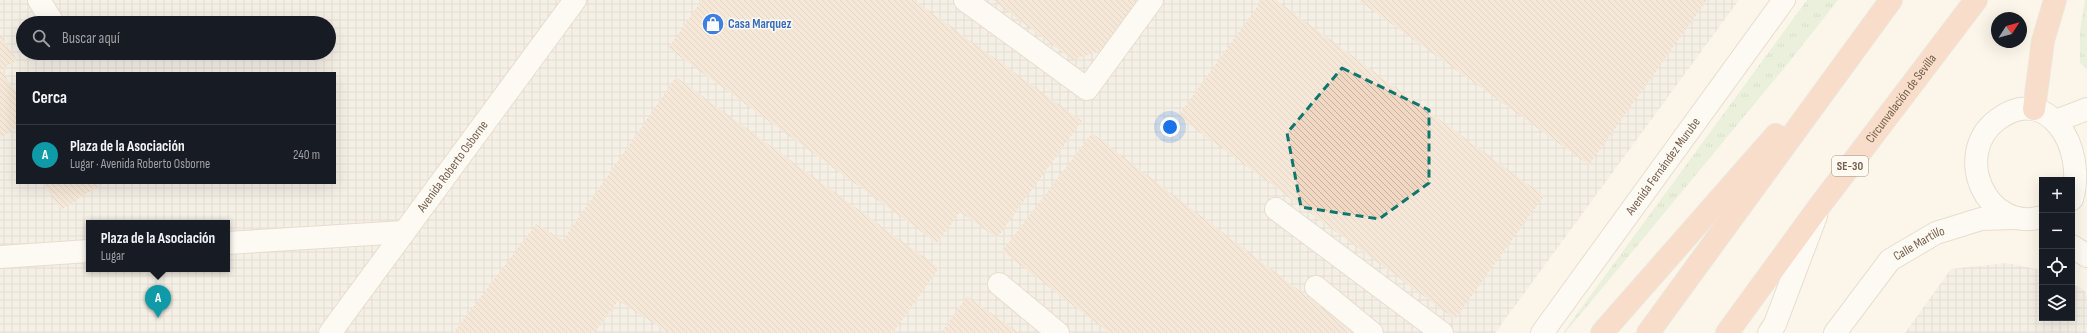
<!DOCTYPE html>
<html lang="es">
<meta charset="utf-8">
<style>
body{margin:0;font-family:"Sofia Sans Condensed",sans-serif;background:#242831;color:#f1f3f6}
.controls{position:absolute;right:12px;bottom:12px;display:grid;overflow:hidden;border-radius:0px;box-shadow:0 4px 16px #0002}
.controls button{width:36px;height:36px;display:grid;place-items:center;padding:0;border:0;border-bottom:1px solid #363941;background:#171b24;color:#f1f3f6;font:20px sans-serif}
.compass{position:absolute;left:1991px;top:12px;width:36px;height:36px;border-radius:50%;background:#171b24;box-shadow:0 4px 16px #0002;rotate:54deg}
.you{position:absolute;left:1170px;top:127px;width:14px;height:14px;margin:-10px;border:3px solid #fff;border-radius:50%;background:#1a73e8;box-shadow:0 0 0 6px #1a73e833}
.badge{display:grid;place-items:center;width:26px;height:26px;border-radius:50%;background:#d93025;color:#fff;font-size:13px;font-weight:700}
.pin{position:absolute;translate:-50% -33px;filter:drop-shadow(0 1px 2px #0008)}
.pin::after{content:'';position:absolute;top:21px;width:14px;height:12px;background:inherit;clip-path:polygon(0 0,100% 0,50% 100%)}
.popup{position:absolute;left:86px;top:220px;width:144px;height:52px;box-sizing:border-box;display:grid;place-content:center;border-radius:0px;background:#171b24;filter:drop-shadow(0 1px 3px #0005);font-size:13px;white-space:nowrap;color:#9ea1a6}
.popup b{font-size:15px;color:#f1f3f6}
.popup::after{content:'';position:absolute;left:50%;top:100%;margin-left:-8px;border:8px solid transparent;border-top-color:#171b24}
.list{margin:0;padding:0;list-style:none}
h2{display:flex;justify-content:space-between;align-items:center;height:52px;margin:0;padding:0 16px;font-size:17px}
h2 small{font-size:13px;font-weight:400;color:#9ea1a6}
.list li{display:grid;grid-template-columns:26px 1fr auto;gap:12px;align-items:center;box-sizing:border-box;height:60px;padding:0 16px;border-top:1px solid #363941}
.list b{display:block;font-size:15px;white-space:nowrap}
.list p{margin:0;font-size:13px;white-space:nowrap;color:#9ea1a6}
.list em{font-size:13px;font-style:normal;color:#9ea1a6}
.icon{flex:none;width:22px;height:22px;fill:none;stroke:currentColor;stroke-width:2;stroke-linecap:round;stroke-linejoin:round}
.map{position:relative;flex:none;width:2087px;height:333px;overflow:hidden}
.search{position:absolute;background:#171b24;box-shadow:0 4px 16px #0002;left:16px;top:16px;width:320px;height:44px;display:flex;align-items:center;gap:10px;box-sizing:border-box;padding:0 14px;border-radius:22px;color:#9ea1a6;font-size:15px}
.panel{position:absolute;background:#171b24;box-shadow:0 4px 16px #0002;left:16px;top:72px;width:320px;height:112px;border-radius:0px}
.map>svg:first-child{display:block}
</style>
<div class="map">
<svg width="2087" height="333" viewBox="0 0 2087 333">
<defs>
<pattern id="industrial-grid" width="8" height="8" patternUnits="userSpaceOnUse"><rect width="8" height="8" fill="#ede8e3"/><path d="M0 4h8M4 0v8" fill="none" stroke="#c5bfba"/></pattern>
<pattern id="grass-tufts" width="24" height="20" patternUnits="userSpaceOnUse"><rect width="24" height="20" fill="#d4e9c9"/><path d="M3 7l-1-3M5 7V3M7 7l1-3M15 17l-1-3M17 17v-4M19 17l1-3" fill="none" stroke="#b1c0a5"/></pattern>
<pattern id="building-back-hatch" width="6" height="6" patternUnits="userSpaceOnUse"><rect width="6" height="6" fill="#f0d8c3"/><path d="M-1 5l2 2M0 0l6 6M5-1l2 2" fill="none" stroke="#c7b2a1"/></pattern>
</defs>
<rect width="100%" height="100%" fill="#fcf6ea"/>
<g fill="url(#industrial-grid)" fill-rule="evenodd">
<path d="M 0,0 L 1739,0 L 1495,333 L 0,333 ZM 23,23 L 329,23 L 329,53 L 23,53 ZM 17,73 L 335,73 L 335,183 L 17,183 ZM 89,223 L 227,223 L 227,269 L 89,269 Z"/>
<path d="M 2007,263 L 2042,270 L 2042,318 L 2072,318 L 2072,284 L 2083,289 L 2087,295 L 2087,333 L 1905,333 L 1951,269 Z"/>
</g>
<g fill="url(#grass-tufts)">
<path d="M 1807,0 L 1838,0 L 1790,61 L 1565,333 L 1563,333 Z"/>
<path d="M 2085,0 L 2087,0 L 2087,70 L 2080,63 L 2080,30 Z"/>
</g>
<g fill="url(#building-back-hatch)">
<path d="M 702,0 L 914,0 L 1082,121 L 997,238 L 960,212 L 937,243 L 668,48 Z"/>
<path d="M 992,0 L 1139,0 L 1103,50 L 1073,60 Z"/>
<path d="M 1262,0 L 1276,0 L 1544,196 L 1455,319 L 1178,116 Z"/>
<path d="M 1358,0 L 1707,0 L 1589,165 Z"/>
<path d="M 0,34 L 17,60 L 1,70 L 17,94 L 17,127 L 0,138 Z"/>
<path d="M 676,77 L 939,268 L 893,333 L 669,333 L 618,301 L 594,333 L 453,333 L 536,224 L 563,240 Z"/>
<path d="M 1092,133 L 1355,333 L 1109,333 L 1002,251 Z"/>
<path d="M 43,183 L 103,183 L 61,210 Z"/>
<path d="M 967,296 L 1019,333 L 941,333 Z"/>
</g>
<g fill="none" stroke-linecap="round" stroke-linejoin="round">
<g stroke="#cebfb0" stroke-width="24">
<g id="minor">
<path d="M 39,0 L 53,23"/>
<path d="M 965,0 L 1087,89 L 1152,0"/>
<path d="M 2061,119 L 2087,109"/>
<path d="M 1276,209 L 1442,333"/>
<path d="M 2042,217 C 1986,233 1952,154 1997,120 C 2047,82 2087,147 2072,199"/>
<path d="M 227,243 L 404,232"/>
<path d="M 2072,246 L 2087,256"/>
<path d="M 0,257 L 89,251"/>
<path d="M 999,284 L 1058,333"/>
<path d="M 1316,287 L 1372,333"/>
<path id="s1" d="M 330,333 L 575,0"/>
<path id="s2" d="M 1542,333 L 1784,0"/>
<path d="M 1769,333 L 1775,324 L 1816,216"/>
<path id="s3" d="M 1835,333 L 1890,260 L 1936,233 L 1981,219 L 2016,218"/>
</g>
</g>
<g stroke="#dbd5d1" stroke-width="24">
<g id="highway">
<path d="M 2034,109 L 2043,41 L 2055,0"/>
<path d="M 1602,333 L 1776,135"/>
<path d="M 1648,333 L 1891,0"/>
<path id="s4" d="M 1727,333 L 1821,204 L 1976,0"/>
</g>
</g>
<use href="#minor" stroke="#fff" stroke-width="22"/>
<use href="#highway" stroke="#f2bea5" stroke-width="22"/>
</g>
<path d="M0 0H2087V333H0ZM 1342,68 L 1429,110 L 1429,183 L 1379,219 L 1301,207 L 1287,133 Z" fill="#fcf6ea" fill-opacity=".55" fill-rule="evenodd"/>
<path fill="none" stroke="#0f766e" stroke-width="3" stroke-dasharray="8 5" stroke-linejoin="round" d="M 1342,68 L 1429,110 L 1429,183 L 1379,219 L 1301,207 L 1287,133 Z"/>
<defs>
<g id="shop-disc" transform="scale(1.15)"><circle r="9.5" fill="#3f7fe0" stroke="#fefaf1"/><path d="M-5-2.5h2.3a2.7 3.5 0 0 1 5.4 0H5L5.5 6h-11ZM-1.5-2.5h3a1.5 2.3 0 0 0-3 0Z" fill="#fff"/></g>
</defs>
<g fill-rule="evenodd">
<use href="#shop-disc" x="713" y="24"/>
</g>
<g text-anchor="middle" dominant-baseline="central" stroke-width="3" stroke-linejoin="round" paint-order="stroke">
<rect fill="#fefaf1" stroke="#9f8e7f" stroke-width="1" x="1832" y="156" width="36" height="20" rx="3"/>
<g font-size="12" font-weight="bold" fill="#765f4e">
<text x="1850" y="166">SE-30</text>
</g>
<g font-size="13" font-weight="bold" fill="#366cbe" stroke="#fefaf1" text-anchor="start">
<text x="728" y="24">Casa Marquez</text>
</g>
<g font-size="13" fill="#765f4e" stroke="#fefaf1">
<text stroke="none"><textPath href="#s4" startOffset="292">Circunvalación de Sevilla</textPath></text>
<text stroke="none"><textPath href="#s1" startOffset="207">Avenida Roberto Osborne</textPath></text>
<text stroke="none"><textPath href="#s2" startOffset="206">Avenida Fernández Murube</textPath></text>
<text stroke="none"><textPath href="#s3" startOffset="125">Calle Martillo</textPath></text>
</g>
</g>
</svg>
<div class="controls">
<button>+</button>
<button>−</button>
<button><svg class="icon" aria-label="locate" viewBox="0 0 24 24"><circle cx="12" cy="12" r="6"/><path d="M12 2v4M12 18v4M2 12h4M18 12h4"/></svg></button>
<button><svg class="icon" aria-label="layers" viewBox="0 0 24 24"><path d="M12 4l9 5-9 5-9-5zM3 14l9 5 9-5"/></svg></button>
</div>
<svg class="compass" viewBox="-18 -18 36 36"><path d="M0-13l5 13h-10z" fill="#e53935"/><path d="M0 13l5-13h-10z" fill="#9ea1a6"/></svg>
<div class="you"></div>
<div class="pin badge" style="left:158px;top:318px;background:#0f9aa8">A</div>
<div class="popup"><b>Plaza de la Asociación</b>Lugar</div>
<div class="search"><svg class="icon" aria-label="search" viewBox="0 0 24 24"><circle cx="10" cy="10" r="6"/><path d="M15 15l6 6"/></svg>Buscar aquí</div>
<section class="panel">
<h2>Cerca<small></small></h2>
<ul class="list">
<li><span class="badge" style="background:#0f9aa8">A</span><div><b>Plaza de la Asociación</b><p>Lugar · Avenida Roberto Osborne</p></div><em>240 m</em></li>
</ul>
</section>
</div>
